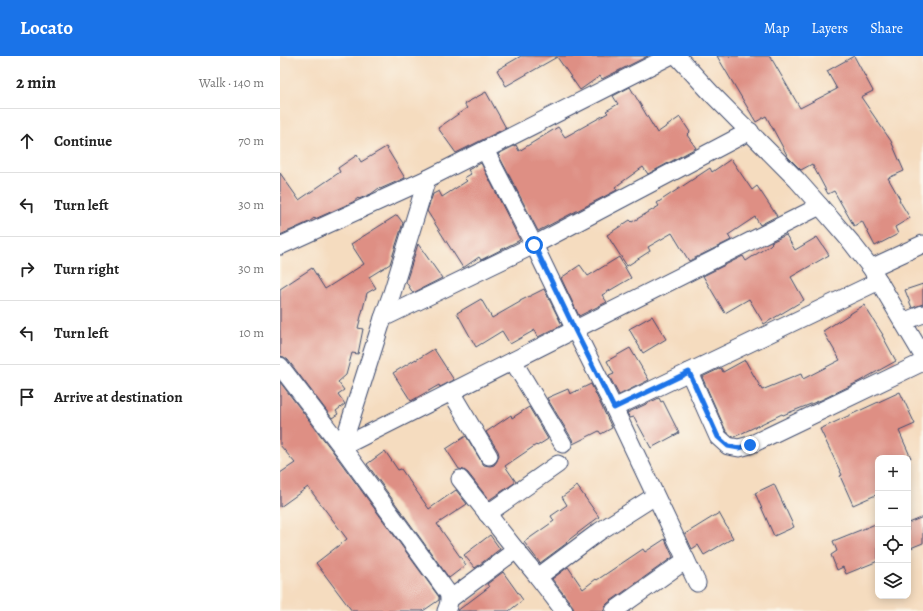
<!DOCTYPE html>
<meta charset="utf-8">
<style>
body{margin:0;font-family:Alegreya,serif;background:#f2f2f2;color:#222}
.controls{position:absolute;right:12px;bottom:12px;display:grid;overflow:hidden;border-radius:8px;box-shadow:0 2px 10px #0003}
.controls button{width:36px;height:36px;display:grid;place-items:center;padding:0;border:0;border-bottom:1px solid #e0e0e0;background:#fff;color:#222;font:20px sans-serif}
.stop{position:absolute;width:12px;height:12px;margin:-9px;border:3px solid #1a73e8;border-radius:50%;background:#fff}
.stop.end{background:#1a73e8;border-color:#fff;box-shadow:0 1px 4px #0008}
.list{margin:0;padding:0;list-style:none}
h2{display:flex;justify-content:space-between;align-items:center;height:52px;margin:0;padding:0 16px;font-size:17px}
h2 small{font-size:13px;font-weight:400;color:#767676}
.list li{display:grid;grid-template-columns:26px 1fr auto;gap:12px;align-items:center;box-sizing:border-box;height:64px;padding:0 16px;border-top:1px solid #e0e0e0}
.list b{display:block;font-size:15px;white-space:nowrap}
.list em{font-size:13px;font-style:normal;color:#767676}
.icon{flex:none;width:22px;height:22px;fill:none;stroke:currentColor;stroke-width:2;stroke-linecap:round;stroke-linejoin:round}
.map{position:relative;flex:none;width:643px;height:555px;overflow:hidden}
header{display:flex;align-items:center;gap:24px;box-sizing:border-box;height:56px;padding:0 20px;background:#1a73e8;color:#fff}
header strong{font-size:19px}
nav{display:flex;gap:22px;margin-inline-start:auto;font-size:14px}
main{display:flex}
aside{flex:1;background:#fff}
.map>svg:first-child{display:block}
</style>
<header>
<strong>Locato</strong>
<nav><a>Map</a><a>Layers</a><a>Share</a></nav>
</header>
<main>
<aside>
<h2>2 min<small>Walk · 140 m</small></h2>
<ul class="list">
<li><svg class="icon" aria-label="ahead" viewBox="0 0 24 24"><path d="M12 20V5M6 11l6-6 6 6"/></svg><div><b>Continue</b></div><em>70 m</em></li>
<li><svg class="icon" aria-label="left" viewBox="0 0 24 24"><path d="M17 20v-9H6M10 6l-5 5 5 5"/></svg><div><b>Turn left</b></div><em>30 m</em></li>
<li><svg class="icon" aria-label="right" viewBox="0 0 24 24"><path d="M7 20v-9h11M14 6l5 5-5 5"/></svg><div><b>Turn right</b></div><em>30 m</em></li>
<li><svg class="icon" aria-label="left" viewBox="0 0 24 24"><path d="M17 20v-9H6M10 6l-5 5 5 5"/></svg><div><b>Turn left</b></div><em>10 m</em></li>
<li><svg class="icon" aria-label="arrive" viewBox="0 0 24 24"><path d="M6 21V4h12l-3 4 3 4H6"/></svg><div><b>Arrive at destination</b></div></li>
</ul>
</aside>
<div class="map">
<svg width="643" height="555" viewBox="0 0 643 555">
<rect width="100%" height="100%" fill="#fbf7ec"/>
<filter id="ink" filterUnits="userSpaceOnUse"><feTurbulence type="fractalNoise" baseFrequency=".025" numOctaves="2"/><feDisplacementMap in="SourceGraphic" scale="8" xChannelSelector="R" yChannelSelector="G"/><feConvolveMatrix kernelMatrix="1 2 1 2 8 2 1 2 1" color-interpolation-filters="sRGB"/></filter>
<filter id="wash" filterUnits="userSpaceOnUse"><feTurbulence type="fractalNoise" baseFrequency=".012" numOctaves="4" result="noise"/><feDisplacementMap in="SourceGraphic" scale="16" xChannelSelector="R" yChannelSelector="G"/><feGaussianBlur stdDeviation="0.9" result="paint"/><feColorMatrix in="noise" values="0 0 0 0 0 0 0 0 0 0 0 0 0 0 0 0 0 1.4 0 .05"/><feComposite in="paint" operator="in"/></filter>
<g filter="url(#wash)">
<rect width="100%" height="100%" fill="#f5dcbf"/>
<g id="blocks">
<g fill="#de8f84">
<path d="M 241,0 L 368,0 L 322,23 L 320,20 L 300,34 L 277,1 L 226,30 L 217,14 Z"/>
<path d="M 437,0 L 490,0 L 520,52 L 557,33 L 547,15 L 574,0 L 593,35 L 581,41 L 611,85 L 624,115 L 608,122 L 620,143 L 619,144 L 630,162 L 615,171 L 618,178 L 595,190 L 582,165 L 574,170 L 554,135 L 548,138 L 532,108 L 521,114 L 508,101 L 486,60 L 476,66 Z"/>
<path d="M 350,31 L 377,77 L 400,61 L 410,76 L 407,79 L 416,92 L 368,118 L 363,111 L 335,131 L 337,134 L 258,175 L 218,98 L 236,89 L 239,95 L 278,71 L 285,81 L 328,57 L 326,55 L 338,48 L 333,40 Z"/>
<path d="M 206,36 L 226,72 L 176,97 L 158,72 L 187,52 L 184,48 Z"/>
<path d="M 106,91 L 125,122 L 100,133 L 99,132 L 91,138 L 79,143 L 78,142 L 73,146 L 35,163 L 34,162 L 29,166 L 0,179 L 0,117 L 19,144 L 60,116 L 58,112 L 77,99 L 81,106 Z"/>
<path d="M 451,103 L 472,134 L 477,130 L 497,160 L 480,169 L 475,161 L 448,179 L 451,184 L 409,205 L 392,177 L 368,191 L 370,195 L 347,210 L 327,179 L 350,164 L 352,166 L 379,150 L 377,147 L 430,112 L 432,116 Z"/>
<path d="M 201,107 L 240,184 L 201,204 L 199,201 L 183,212 L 147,155 L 153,138 L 159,135 L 162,141 L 187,125 L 184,122 L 191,118 L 188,114 Z"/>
<path d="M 117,159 L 123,167 L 110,208 L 89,221 L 96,232 L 87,237 L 78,272 L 83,273 L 78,298 L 72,297 L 66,319 L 58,326 L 64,334 L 58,338 L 65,348 L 56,355 L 58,358 L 52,362 L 8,304 L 4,301 L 0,300 L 0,233 L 32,212 L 45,233 L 84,208 L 71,188 Z"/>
<path d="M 506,179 L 515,194 L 537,181 L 549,199 L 511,221 L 524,244 L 484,268 L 469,243 L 445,257 L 423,220 L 463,200 L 466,205 L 490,189 L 492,187 L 491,186 Z"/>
<path d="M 138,188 L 162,222 L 133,237 L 126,226 Z"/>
<path d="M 339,201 L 351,222 L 322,239 L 327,246 L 299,260 L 281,222 L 300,209 L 308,220 Z"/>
<path d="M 643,228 L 643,248 L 632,252 L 625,234 Z"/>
<path d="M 264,233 L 282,269 L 258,281 L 255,274 L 230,288 L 222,275 L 196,291 L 177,257 L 201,243 L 212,262 L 240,246 L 240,245 Z"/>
<path d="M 584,249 L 603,279 L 602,279 L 616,305 L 578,326 L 541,344 L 503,359 L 502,358 L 454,381 L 453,381 L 446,375 L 422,321 L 441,312 L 443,316 L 465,304 L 482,334 L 521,318 L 523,323 L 560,304 L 543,275 Z"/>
<path d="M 372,260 L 386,283 L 363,297 L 349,273 Z"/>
<path d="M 350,292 L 369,324 L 339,339 L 329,320 L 334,318 L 327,305 Z"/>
<path d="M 154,293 L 174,324 L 160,331 L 159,329 L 131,345 L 113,317 L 136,303 L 136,304 Z"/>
<path d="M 0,326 L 54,397 L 159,541 L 159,544 L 143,555 L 72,555 L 36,507 L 67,483 L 28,431 L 0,451 L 0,417 L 15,407 L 0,389 Z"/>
<path d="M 311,328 L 332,372 L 321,378 L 319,375 L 293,388 L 292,383 L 267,342 L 288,333 L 290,338 Z"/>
<path d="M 620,336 L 635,368 L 619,375 L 631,402 L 598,402 L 598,438 L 573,449 L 560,420 L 562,419 L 540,373 Z"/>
<path d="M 379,342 L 381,346 L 383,345 L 399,377 L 371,392 L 354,361 L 350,362 L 347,357 Z"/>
<path d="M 249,351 L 268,383 L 257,390 L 256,389 L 225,410 L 236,426 L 209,444 L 188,417 L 184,414 L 179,413 L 166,393 L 186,380 L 201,405 L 204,409 L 210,410 L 214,409 L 217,405 L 219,399 L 218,395 L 206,376 L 231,359 L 232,362 Z"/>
<path d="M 105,395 L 118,414 L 121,413 L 149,453 L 176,434 L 187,448 L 157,468 L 186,509 L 169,522 L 87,408 Z"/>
<path d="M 494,428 L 514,471 L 494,480 L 475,437 Z"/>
<path d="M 297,430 L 319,461 L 286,486 L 287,487 L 260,507 L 244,486 L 274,465 L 271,460 L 287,449 L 282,441 Z"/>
<path d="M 439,457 L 453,482 L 424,499 L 418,489 L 412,493 L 405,478 Z"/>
<path d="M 643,461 L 643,487 L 628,493 L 628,467 Z"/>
<path d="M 598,467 L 598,505 L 566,518 L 563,511 L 557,514 L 551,499 L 557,495 L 553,485 Z"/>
<path d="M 210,479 L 220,493 L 195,512 L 184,499 Z"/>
<path d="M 385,483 L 393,501 L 328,547 L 325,550 L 324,554 L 323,555 L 294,555 L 292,549 L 272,523 L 288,511 L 303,533 L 316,523 L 317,524 L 363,493 L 365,496 Z"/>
<path d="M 223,516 L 243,544 L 229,555 L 177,555 L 209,531 L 207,528 Z"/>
</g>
</g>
</g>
<g filter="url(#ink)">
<use href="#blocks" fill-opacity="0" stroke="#3c496d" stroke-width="1"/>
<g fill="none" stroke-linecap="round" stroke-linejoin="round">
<g stroke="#3c496d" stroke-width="19">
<g id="street">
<path d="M 397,0 L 431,37 L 517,124 L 540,150 L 571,186 L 591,212 L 643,300"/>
<path d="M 205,94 L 254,189 L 295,274 L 334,352 L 417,527"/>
<path d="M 0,190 L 147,123 L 390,0"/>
<path d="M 591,212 L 643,188"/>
<path d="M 103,262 L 254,189 L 470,75"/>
<path d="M 623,266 L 643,258"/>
<path d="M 233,305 L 283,388"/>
<path d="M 0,310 L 62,391 L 168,537 C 170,543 169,549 166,555"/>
<path d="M 409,316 L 438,381 L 448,390 L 459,392 L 470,389 L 643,306"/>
<path d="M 171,336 L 209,400"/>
<path d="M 334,352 L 599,225"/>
<path d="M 62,391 L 540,150"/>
<path d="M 62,391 L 103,262 L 112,237 L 147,123"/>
<path d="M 180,423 L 236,494 L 258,521 L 320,475 L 375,440"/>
<path d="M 207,458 L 278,408"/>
<path d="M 258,521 L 284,555"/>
<path d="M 170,543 L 236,494"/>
<path d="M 334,555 L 406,504"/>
</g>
</g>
<use href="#street" stroke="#fff" stroke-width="17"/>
</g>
</g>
<g fill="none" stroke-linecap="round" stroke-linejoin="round" filter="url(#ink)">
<path stroke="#1a73e8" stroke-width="5" d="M 254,189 L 295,274 L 334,352 L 409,316 L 438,381 L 448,390 L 459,392 L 470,389"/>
</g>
</svg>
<div class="controls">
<button>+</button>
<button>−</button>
<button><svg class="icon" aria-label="locate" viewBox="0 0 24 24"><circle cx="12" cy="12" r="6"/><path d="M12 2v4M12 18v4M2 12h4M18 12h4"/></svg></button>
<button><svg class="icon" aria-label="layers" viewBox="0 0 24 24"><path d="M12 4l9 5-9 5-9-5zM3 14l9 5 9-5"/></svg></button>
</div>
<div class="stop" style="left:254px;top:189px"></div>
<div class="stop end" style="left:470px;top:389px"></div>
</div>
</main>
